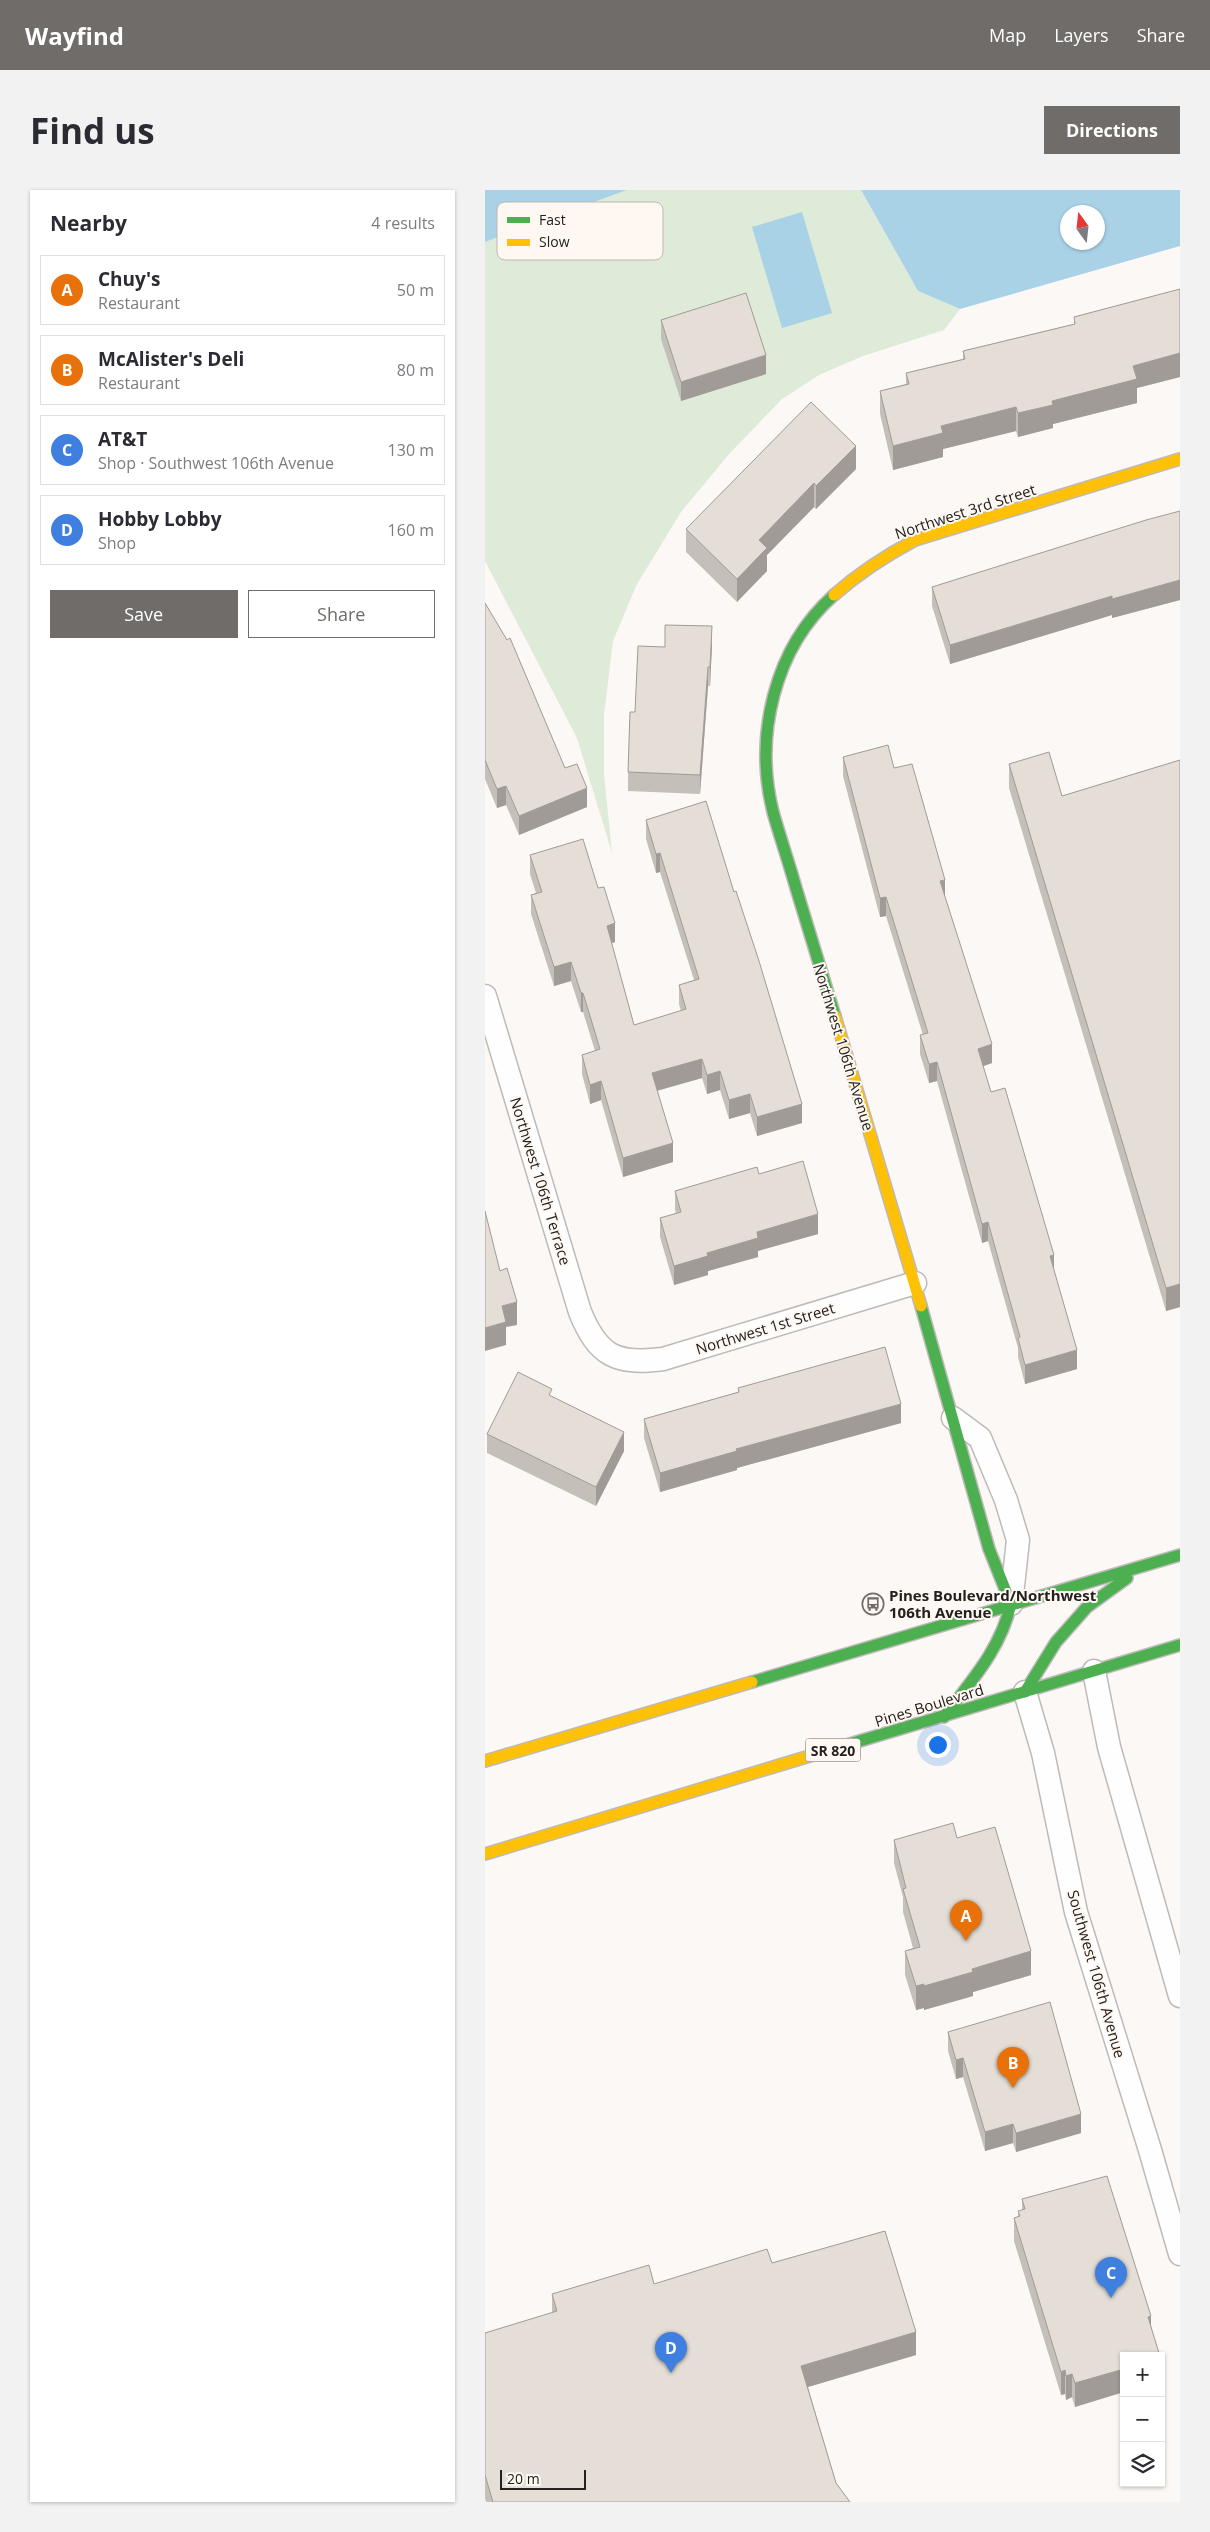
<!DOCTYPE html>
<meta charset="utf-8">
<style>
body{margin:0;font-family:"Open Sans",sans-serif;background:#f2f2f3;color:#2b2b33}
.controls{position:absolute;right:15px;bottom:15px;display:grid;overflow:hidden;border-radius:0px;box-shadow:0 1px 4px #0004}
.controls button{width:45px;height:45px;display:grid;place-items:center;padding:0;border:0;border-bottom:1px solid #e1e1e2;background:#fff;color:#2b2b33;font:25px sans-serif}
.compass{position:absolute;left:575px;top:15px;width:45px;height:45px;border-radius:50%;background:#fff;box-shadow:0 1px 4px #0004;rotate:345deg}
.scale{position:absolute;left:15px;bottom:12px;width:86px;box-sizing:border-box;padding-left:5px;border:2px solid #23211f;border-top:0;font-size:14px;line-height:18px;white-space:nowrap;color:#23211f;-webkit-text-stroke:4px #fff8f2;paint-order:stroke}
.you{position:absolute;left:452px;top:1554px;width:18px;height:18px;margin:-12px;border:4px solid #fff;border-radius:50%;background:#1a73e8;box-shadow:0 0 0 8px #1a73e833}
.badge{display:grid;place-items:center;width:32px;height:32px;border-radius:50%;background:#6f6c6a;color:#fff;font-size:16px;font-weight:700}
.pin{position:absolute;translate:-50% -41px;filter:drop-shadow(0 1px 2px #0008)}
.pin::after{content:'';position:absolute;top:26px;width:18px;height:15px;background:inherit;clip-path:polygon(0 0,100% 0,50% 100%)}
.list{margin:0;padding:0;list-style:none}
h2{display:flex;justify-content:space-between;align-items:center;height:65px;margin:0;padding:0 20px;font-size:21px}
h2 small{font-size:16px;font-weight:400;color:#7c7c81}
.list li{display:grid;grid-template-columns:32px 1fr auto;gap:15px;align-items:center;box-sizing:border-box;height:70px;margin:0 10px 10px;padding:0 10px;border:1px solid #e1e1e2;border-radius:0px}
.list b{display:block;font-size:19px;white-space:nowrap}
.list p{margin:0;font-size:16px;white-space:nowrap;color:#7c7c81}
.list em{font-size:16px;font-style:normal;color:#7c7c81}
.actions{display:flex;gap:10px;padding:15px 20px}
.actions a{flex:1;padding:11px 0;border:1px solid #6f6c6a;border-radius:0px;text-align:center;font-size:18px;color:#6f6c6a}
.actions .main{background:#6f6c6a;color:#fff}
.icon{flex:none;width:28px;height:28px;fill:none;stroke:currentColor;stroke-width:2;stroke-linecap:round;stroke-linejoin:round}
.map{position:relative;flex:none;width:695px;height:2312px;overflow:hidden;border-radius:0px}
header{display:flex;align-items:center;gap:30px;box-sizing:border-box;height:70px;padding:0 25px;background:#6f6c6a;color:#fff}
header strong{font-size:24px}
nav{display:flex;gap:28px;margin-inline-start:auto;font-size:18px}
.intro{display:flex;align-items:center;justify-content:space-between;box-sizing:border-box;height:120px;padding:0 30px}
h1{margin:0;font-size:35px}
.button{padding:12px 22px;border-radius:0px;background:#6f6c6a;color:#fff;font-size:18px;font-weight:700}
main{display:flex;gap:30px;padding:0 30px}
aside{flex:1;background:#fff;border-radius:0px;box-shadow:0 1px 4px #0004}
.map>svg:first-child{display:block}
</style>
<header>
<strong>Wayfind</strong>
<nav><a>Map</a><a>Layers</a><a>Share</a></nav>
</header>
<div class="intro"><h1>Find us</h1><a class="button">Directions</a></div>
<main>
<aside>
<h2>Nearby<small>4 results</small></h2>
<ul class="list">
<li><span class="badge" style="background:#e8710a">A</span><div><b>Chuy's</b><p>Restaurant</p></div><em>50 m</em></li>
<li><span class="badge" style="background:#e8710a">B</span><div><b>McAlister's Deli</b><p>Restaurant</p></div><em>80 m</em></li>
<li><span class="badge" style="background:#3f7fe0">C</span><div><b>AT&amp;T</b><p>Shop · Southwest 106th Avenue</p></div><em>130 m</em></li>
<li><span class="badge" style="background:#3f7fe0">D</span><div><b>Hobby Lobby</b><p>Shop</p></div><em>160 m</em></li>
</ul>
<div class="actions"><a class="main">Save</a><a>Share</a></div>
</aside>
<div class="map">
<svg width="695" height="2312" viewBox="0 0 695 2312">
<rect width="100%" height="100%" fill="#fcf8f5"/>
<path fill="#ddebd8" d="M 142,0 L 376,0 L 433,101 L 475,119 L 459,140 L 378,166 L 334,185 L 297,209 L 245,263 L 196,322 L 151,396 L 128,451 L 119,525 L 119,584 L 127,663 L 92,548 L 0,371 L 0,52 Z"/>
<g fill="#a9d2e6" fill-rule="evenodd">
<path d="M 0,0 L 142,0 L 0,52 Z"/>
<path d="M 376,0 L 695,0 L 695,56 L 475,119 L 433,101 ZM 612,22 L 612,52 L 582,52 L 582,22 Z"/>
<path d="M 317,22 L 347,123 L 297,138 L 267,37 Z"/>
</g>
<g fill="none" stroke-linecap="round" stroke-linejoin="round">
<g stroke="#bdbab8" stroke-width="25">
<g id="street">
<path d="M 0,806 L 95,1122 C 113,1166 131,1175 178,1169 L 430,1093"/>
<path d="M 468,1228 L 495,1248 L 521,1310 L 533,1350 L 526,1414"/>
<path d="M 609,1481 L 624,1557 L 695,1806"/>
<path d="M 540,1502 L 558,1563 L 591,1722 L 665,1960 L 695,2064"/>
</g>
</g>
<g stroke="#bdbab8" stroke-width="14">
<g id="fast">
<path d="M 349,405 C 289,458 269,546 288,622 C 295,647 304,673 311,698 C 324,741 337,783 350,826"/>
<path d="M 436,1116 L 504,1359 L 526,1414"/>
<path d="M 267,1492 L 695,1365"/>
<path d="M 540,1502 L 571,1452 L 602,1417 L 642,1388"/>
<path d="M 459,1527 C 487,1490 515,1460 526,1414"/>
<path d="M 328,1565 L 695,1455"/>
</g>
</g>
<g stroke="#bdbab8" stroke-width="14">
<g id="slow">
<path d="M 349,405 C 374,383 400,366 430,350 L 695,269"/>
<path d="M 350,826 L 436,1116"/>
<path d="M 0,1571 L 267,1492"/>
<path d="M 0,1664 L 328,1565"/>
</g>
</g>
<use href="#street" stroke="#fffefe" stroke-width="22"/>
<use href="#fast" stroke="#4caf50" stroke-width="11"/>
<use href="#slow" stroke="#ffc107" stroke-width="11"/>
</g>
<g fill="#c4bfb9">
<path d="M 695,99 L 695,187 L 652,198 L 652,213 L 568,234 L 568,238 L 533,247 L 531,241 L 458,259 L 458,267 L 408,280 L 395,224 L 395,201 L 421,194 L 421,183 L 478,169 L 478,161 L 589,134 L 589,127 Z"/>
<path d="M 176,130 L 281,184 L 196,211 L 176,149 Z"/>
<path d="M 371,279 L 331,319 L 329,317 L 282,365 L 282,381 L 252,412 L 201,362 L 201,339 Z"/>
<path d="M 695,321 L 695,410 L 627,428 L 627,425 L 465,474 L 447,416 L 447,397 Z"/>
<path d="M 0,413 L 80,578 L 102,617 L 34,645 L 21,615 L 12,618 L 0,589 Z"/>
<path d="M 227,455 L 225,496 L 223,496 L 215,604 L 143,601 L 143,582 L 150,522 L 180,457 Z"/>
<path d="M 358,567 L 409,578 L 460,708 L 507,873 L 498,876 L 506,902 L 569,1079 L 592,1179 L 540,1194 L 533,1167 L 533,1158 L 503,1051 L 497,1053 L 452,891 L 444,893 L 435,864 L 435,845 L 438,845 L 401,726 L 395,727 L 358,586 Z"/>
<path d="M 695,570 L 695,1117 L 681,1121 L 524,598 L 524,574 L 577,606 Z"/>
<path d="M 161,630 L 317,933 L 272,946 L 265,923 L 244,929 L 235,900 L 222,904 L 217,888 L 172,901 L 188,972 L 138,987 L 116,910 L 105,914 L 97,884 L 97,865 L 110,861 L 98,822 L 96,822 L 86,791 L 69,796 L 46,724 L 46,705 L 51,703 L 45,684 L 45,665 L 130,752 L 126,753 L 149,835 L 196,821 L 194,814 L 194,795 L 209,790 L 175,682 L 171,683 L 161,649 Z"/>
<path d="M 274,984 L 333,1044 L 273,1061 L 273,1067 L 223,1081 L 223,1085 L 189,1095 L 175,1047 L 175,1028 L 191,1023 L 190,1020 L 190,1001 Z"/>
<path d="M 253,1198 L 416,1233 L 252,1278 L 252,1280 L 175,1302 L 159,1248 L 159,1229 L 253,1202 Z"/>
<path d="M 67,1206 L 139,1261 L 111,1316 L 2,1263 L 2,1244 Z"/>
<path d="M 472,1648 L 546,1785 L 488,1802 L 488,1806 L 439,1820 L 439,1818 L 431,1820 L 420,1785 L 420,1761 L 428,1758 L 418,1722 L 418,1707 L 409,1673 L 409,1650 Z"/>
<path d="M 463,1842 L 596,1943 L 531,1962 L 528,1953 L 500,1961 L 478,1887 L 471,1889 L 463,1861 Z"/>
<path d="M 537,2009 L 666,2136 L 674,2166 L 590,2217 L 587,2207 L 581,2210 L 580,2204 L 576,2205 L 529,2051 L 529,2028 L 533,2027 L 533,2021 L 537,2020 Z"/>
<path d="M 287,2073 L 431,2165 L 323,2197 L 351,2293 L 365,2312 L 1,2312 L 0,2308 L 0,2143 L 67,2123 L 67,2104 L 169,2094 Z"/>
</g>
<g fill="#a09b96">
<path d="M 695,163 L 695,187 L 652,198 L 652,213 L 568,234 L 568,238 L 533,247 L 533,223 L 567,211 L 648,176 Z"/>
<path d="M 281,165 L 281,184 L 196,211 L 196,192 Z"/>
<path d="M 531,217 L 531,241 L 458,259 L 458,267 L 408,280 L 408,256 L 456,236 Z"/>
<path d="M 371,256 L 371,279 L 331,319 L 331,296 Z"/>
<path d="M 329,293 L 329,317 L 282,365 L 282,381 L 252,412 L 252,389 L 274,350 Z"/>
<path d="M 695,390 L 695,410 L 627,428 L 627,409 Z"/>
<path d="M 627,406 L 627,425 L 465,474 L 465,455 Z"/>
<path d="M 227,436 L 227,455 L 225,496 L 225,477 Z"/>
<path d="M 223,477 L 223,496 L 215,604 L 215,585 Z"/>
<path d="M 21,596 L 21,615 L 12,618 L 12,599 Z"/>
<path d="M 102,598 L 102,617 L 34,645 L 34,626 Z"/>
<path d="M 175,663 L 175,682 L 171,683 L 171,664 Z"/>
<path d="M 460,690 L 460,709 L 455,691 Z"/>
<path d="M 401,707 L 401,726 L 395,727 L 395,708 Z"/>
<path d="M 130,733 L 130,752 L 122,755 L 122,736 Z"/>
<path d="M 86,772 L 86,791 L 69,796 L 69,777 Z"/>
<rect x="96" y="803" width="2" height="19"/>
<path d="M 507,854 L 507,873 L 493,878 L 493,859 Z"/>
<path d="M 217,869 L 217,888 L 167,902 L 167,883 Z"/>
<path d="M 452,872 L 452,891 L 444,893 L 444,874 Z"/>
<path d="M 235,881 L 235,900 L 222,904 L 222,885 Z"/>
<path d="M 116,891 L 116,910 L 105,914 L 105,895 Z"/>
<path d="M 265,904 L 265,923 L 244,929 L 244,910 Z"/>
<path d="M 317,914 L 317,933 L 272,946 L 272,927 Z"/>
<path d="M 188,953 L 188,972 L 138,987 L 138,968 Z"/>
<path d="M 333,1024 L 333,1044 L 273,1061 L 273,1067 L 223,1081 L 223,1085 L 189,1095 L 189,1076 L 272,1042 Z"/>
<path d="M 503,1032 L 503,1051 L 497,1053 L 497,1034 Z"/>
<path d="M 569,1065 L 569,1084 L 565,1066 Z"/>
<path d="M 695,1094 L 695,1117 L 681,1121 L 681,1098 Z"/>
<path d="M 32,1112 L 32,1135 L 21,1137 L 21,1155 L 0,1161 L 0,1138 L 17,1116 Z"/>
<path d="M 592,1160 L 592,1179 L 540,1194 L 540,1175 Z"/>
<path d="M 416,1214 L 416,1233 L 252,1278 L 252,1280 L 175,1302 L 175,1283 L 251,1259 Z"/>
<path d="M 139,1242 L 139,1261 L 111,1316 L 111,1297 Z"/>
<path d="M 546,1761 L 546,1785 L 488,1802 L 488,1806 L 439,1820 L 439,1796 L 487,1779 Z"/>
<path d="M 439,1794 L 439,1818 L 431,1820 L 431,1796 Z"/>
<path d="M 478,1868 L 478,1887 L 471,1889 L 471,1870 Z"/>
<path d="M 596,1924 L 596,1943 L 531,1962 L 531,1943 Z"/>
<path d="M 528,1934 L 528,1953 L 500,1961 L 500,1942 Z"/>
<path d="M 666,2126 L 666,2150 L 663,2127 Z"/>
<path d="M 431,2142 L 431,2165 L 316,2199 L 316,2176 Z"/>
<path d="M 674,2163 L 674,2166 L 664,2166 Z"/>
<path d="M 639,2173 L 639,2202 L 590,2217 L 590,2193 Z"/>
<path d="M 580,2180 L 580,2204 L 576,2205 L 576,2182 Z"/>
<path d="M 587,2184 L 587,2207 L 581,2210 L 581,2186 Z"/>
</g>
<g fill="#e4ded7" stroke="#a09b96">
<path d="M 695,99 L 695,163 L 648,176 L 652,189 L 567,211 L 568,215 L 533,223 L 531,217 L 456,236 L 458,243 L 408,256 L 395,201 L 424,194 L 421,183 L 480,169 L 478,161 L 590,134 L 589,127 Z"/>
<path d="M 261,103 L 281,165 L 196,192 L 176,130 Z"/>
<path d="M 326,212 L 371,256 L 331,296 L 329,293 L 274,350 L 282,358 L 252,389 L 201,339 Z"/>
<path d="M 695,321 L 695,390 L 627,409 L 627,406 L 465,455 L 447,397 L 661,330 Z"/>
<path d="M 0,413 L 22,450 L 25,448 L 80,578 L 92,574 L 102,598 L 34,626 L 21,596 L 12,599 L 0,570 Z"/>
<path d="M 180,435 L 227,436 L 225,477 L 223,477 L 215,585 L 143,582 L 145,522 L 150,522 L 153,456 L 180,457 Z"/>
<path d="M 403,555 L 409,578 L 427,574 L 460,690 L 455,691 L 507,854 L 493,859 L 506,902 L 520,898 L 569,1065 L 565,1066 L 592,1160 L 540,1175 L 533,1148 L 535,1147 L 503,1032 L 497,1034 L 452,872 L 444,874 L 435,845 L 443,843 L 401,707 L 395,708 L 358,567 Z"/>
<path d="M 564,562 L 577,606 L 695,570 L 695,1094 L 681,1098 L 524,574 Z"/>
<path d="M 221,611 L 249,702 L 251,701 L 274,771 L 317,914 L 272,927 L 265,904 L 244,910 L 235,881 L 222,885 L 217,869 L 167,883 L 188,953 L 138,968 L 116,891 L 105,895 L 97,865 L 115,859 L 98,803 L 96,803 L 86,772 L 69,777 L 46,705 L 57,702 L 45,665 L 98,649 L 113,698 L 119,697 L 130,733 L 122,736 L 149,835 L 201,819 L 194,795 L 214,789 L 175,663 L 171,664 L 161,630 Z"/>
<path d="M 318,971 L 333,1024 L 272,1042 L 273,1048 L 222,1063 L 223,1066 L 189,1076 L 175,1028 L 196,1022 L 190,1001 L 272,977 L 274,984 Z"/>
<path d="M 0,1021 L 15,1081 L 22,1078 L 32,1112 L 17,1116 L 21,1132 L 0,1138 Z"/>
<path d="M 400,1157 L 416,1214 L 251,1259 L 252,1261 L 175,1283 L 159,1229 L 254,1202 L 253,1198 Z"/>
<path d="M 33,1182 L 67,1199 L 64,1205 L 139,1242 L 111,1297 L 2,1244 Z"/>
<path d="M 468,1633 L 472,1648 L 510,1637 L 546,1761 L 487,1779 L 488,1782 L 439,1796 L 439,1794 L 431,1796 L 420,1761 L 435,1757 L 418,1699 L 421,1698 L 409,1650 Z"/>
<path d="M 565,1812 L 596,1924 L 531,1943 L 528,1934 L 500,1942 L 478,1868 L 471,1870 L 463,1842 Z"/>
<path d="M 622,1986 L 666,2126 L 663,2127 L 674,2163 L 664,2166 L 639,2166 L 639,2179 L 590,2193 L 587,2184 L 581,2186 L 580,2180 L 576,2182 L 529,2028 L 535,2026 L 533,2021 L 540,2019 L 537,2009 Z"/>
<path d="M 400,2041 L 431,2142 L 316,2176 L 351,2293 L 365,2312 L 8,2312 L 0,2285 L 0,2143 L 72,2121 L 67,2104 L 164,2075 L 169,2094 L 282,2059 L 287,2073 Z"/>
</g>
<defs>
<g id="bus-ring" transform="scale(1.125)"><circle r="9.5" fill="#fff8f2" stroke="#6f6c6a" stroke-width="1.5"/><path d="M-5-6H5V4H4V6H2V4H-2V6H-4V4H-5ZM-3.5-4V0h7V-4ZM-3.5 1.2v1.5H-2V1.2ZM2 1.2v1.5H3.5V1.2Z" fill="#6f6c6a"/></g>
</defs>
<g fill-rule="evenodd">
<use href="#bus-ring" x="388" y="1414"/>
</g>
<g text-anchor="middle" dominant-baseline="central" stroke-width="4" stroke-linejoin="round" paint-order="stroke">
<rect fill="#fff8f2" stroke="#65625e" stroke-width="1" x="320.5" y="1548.5" width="55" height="23" rx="4"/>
<g font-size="14" font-weight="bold" fill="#23211f">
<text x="348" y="1560">SR 820</text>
</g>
<g font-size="15" fill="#23211f" stroke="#fff8f2">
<text transform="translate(480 321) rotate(-18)">Northwest 3rd Street</text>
<text transform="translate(359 857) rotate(73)">Northwest 106th Avenue</text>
<text transform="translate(56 991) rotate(73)">Northwest 106th Terrace</text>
<text transform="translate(280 1138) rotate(-17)">Northwest 1st Street</text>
<text transform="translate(444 1515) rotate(-17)">Pines Boulevard</text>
<text transform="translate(612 1784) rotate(74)">Southwest 106th Avenue</text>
</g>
<g font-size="15" font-weight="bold" fill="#23211f" stroke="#fff8f2" text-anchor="start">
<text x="404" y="1405">Pines Boulevard/Northwest<tspan x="404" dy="17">106th Avenue</tspan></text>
</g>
</g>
<rect x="12" y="12" width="166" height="58" rx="8" fill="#fff8f2" stroke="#bdb8b3" stroke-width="1"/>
<rect x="22" y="27" width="23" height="6" fill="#4caf50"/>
<rect x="22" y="49" width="23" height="7" fill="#ffc107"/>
<g font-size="14" fill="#23211f">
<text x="54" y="35">Fast</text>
<text x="54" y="57">Slow</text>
</g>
</svg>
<div class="controls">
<button>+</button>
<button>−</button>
<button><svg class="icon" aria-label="layers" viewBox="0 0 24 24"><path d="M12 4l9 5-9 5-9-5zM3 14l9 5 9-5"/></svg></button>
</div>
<svg class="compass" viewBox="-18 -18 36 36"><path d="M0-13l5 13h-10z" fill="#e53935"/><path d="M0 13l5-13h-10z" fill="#7c7c81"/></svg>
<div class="scale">20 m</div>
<div class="you"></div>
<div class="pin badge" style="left:481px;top:1751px;background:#e8710a">A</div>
<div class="pin badge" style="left:528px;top:1898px;background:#e8710a">B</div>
<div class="pin badge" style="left:626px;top:2108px;background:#3f7fe0">C</div>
<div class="pin badge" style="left:186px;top:2183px;background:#3f7fe0">D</div>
</div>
</main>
